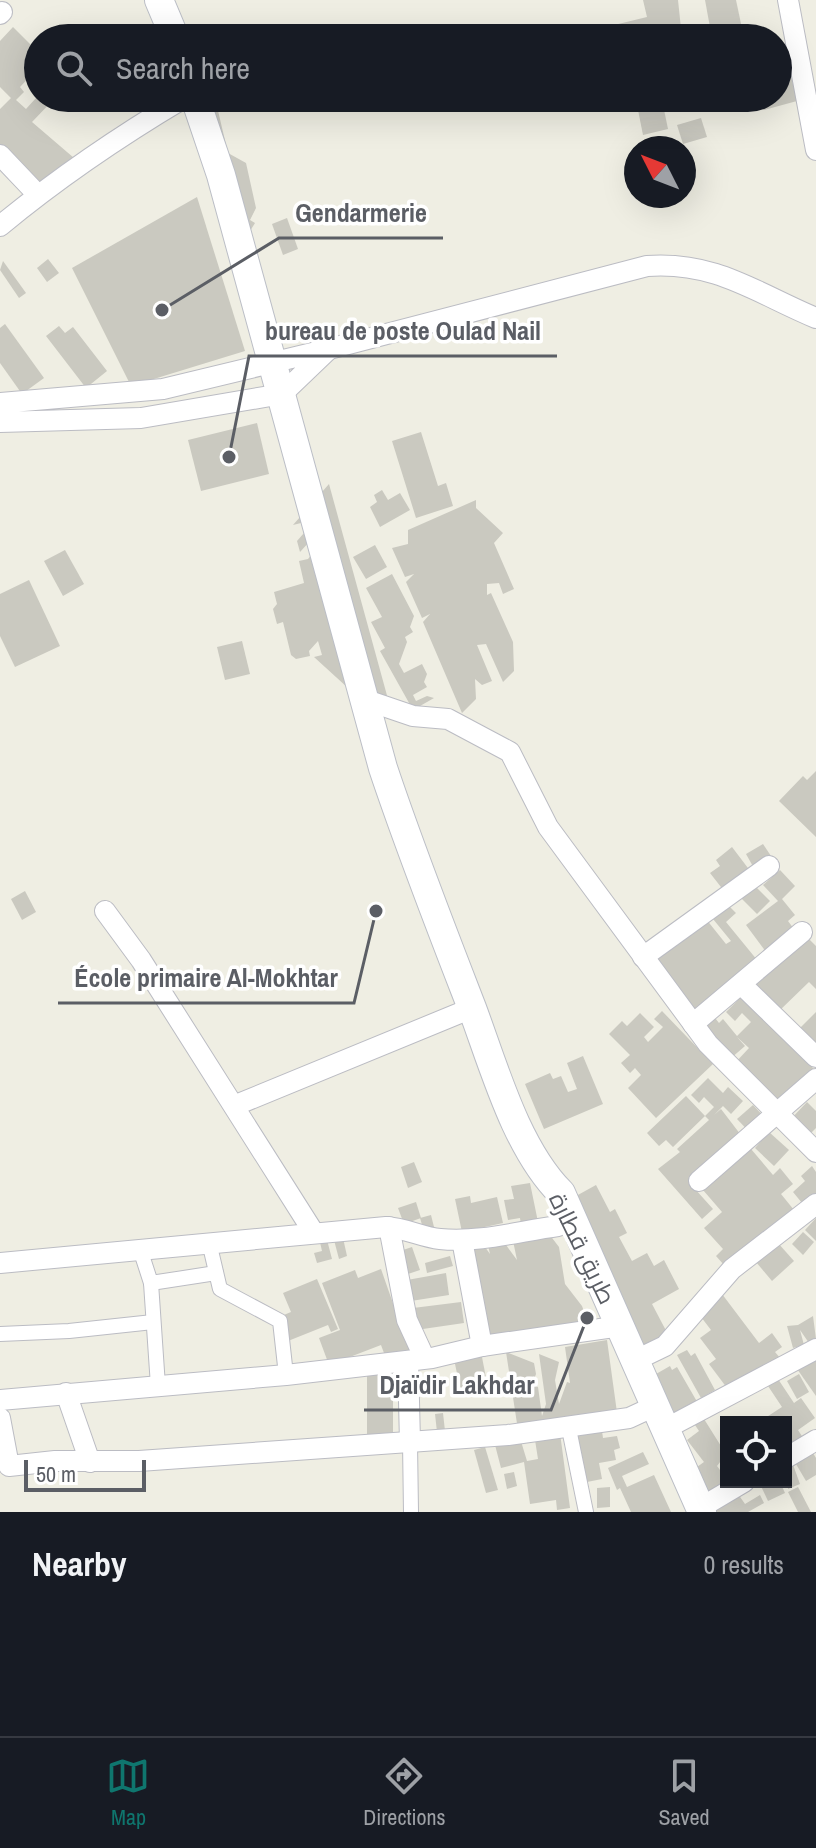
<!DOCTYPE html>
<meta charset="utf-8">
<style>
body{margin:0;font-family:"Archivo Narrow",Cairo,sans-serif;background:#242831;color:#f1f3f6}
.controls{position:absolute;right:24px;bottom:24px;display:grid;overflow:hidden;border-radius:0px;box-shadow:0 8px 32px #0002}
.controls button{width:72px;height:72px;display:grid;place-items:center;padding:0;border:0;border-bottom:2px solid #363941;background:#171b24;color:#f1f3f6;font:40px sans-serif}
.compass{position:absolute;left:624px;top:136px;width:72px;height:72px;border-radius:50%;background:#171b24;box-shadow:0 8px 32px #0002;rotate:312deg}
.scale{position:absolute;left:24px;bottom:20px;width:122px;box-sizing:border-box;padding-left:8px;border:4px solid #5b5e65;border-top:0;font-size:22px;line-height:28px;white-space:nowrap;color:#5b5e65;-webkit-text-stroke:6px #fff;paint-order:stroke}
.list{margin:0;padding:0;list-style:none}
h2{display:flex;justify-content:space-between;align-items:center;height:104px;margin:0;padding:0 32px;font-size:34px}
h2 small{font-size:26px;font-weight:400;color:#9ea1a6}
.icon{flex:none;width:44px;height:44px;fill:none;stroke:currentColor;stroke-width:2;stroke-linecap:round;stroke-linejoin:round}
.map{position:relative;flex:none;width:816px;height:1512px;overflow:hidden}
.search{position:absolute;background:#171b24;box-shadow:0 8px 32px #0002;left:24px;right:24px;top:24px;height:88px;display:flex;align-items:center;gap:20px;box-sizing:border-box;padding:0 28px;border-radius:44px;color:#9ea1a6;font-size:30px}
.sheet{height:224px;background:#171b24}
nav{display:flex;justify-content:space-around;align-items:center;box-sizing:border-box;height:112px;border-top:2px solid #363941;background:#171b24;font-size:22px;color:#9ea1a6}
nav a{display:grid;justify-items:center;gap:4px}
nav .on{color:#0f766e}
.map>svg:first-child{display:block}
</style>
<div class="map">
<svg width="816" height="1512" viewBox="0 0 816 1512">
<rect width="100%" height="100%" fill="#efeee3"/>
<g fill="#cac9c0">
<path d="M 643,0 L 678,0 L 682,38 L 613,38 L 610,26 L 647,17 Z"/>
<path d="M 705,0 L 736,0 L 744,38 L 712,38 Z"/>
<path d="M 13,27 L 38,52 L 38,68 L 20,87 L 24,92 L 16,100 L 26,109 L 36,98 L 55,98 L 32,122 L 81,164 L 46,200 L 0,156 L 0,109 L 11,98 L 0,87 L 0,41 Z"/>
<path d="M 788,64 L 797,101 L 764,110 L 761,98 L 778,98 L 778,67 Z"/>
<path d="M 202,98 L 215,98 L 228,153 L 246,163 L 256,208 L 250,220 L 255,223 L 250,231 L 213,203 L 218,195 Z"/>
<path d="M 662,100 L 668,129 L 643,135 L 637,105 Z"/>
<path d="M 701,118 L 707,137 L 683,144 L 677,125 Z"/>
<path d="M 197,197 L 245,351 L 131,386 L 72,268 Z"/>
<path d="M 287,218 L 298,249 L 283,255 L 272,224 Z"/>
<path d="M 48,259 L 59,273 L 47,282 L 37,268 Z"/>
<path d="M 3,261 L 26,293 L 19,298 L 0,270 Z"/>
<path d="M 5,324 L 44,378 L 22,394 L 0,363 L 0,328 Z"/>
<path d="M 59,326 L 65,333 L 73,327 L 107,371 L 86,388 L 46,336 Z"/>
<path d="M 257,423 L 269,474 L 201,491 L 188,440 Z"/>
<path d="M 421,432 L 438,486 L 446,483 L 453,506 L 416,518 L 392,441 Z"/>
<path d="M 329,484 L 391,710 L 382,719 L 314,657 L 322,655 L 318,641 L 309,651 L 310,656 L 296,659 L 291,655 L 283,622 L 277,624 L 273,609 L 277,604 L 274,592 L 304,583 L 299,561 L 308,559 L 317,548 L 310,541 L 300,552 L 297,541 L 304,533 L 301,523 L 293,525 Z"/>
<path d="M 382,490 L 388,500 L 400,493 L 410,510 L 380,527 L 370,507 L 377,502 L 374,495 Z"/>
<path d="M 476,500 L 476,508 L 503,533 L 494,543 L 514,589 L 503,594 L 499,583 L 487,584 L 487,595 L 491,593 L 513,642 L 514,671 L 503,682 L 486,644 L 477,645 L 492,681 L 482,685 L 475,679 L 476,699 L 462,713 L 423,622 L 430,614 L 422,618 L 406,582 L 414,574 L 405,577 L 392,548 L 408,544 L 408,530 Z"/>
<path d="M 375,545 L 387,567 L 366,579 L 353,557 Z"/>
<path d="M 65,550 L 84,584 L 63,596 L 44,561 Z"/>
<path d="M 392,574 L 414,616 L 410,627 L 413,632 L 405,637 L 407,642 L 399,664 L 404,673 L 422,664 L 427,674 L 424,682 L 427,687 L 413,695 L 416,701 L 427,696 L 434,698 L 413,710 L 380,651 L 385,648 L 371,622 L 382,617 L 366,588 Z"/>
<path d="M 29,580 L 60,646 L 15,667 L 0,636 L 0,594 Z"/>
<path d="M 242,641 L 250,674 L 225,680 L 217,647 Z"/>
<path d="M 816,771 L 816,837 L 779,801 L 803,776 L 807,780 Z"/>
<path d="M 763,844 L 773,859 L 755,870 L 746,854 Z"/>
<path d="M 732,847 L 754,876 L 728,896 L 710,873 L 720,866 L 716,860 Z"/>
<path d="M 780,870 L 795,886 L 782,899 L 795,915 L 788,921 L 797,933 L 769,956 L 746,925 L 778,901 L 763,885 Z"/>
<path d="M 754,885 L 770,901 L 757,914 L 741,898 Z"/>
<path d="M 25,891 L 36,912 L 22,920 L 11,899 Z"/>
<path d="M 729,906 L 736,913 L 726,922 L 762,966 L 709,1010 L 719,1023 L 723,1019 L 737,1036 L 751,1022 L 742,1013 L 735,1021 L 726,1012 L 741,997 L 816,1071 L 785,1115 L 734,1064 L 749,1048 L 737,1037 L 745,1046 L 730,1059 L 653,961 L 706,919 L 726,944 L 731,941 L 713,919 Z"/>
<path d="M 804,934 L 816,946 L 816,989 L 809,982 L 777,1013 L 751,987 Z"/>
<path d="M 662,1011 L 713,1064 L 656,1118 L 628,1088 L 641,1075 L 635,1068 L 630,1073 L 621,1063 L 630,1055 L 609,1034 L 622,1021 L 627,1026 L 640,1013 L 654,1027 L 644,1037 L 648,1042 L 663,1027 L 654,1019 Z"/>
<path d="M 816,1012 L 816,1053 L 795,1033 Z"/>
<path d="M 583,1056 L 603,1104 L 544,1129 L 525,1084 L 550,1073 L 553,1079 L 561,1076 L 568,1092 L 577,1089 L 567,1063 Z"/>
<path d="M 708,1078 L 723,1093 L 728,1087 L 743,1101 L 731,1114 L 723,1106 L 714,1115 L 721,1109 L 747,1143 L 695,1189 L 713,1209 L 702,1219 L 658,1169 L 680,1152 L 677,1149 L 709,1120 L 705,1116 L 714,1107 L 704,1097 L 699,1103 L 691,1095 Z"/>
<path d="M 686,1096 L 705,1116 L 673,1147 L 666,1140 L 659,1146 L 647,1133 Z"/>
<path d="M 807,1102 L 816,1111 L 816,1128 L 807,1137 L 789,1121 Z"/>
<path d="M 753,1105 L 770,1123 L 755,1138 L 737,1119 Z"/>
<path d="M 769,1132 L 789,1150 L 774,1166 L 755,1148 Z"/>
<path d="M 751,1149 L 773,1175 L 780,1168 L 793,1184 L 781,1194 L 794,1210 L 802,1203 L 793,1192 L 805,1181 L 801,1176 L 812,1166 L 816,1172 L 816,1202 L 732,1274 L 716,1256 L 723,1249 L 704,1228 L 722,1212 L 703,1190 Z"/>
<path d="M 414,1162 L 422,1182 L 408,1188 L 401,1167 Z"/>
<path d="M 530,1183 L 538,1222 L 521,1225 L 520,1218 L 508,1220 L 504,1200 L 514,1199 L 511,1186 Z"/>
<path d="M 596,1185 L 610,1212 L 615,1209 L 627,1233 L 619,1237 L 632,1261 L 647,1253 L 654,1266 L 664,1260 L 679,1289 L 652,1304 L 672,1342 L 648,1354 L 567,1201 Z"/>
<path d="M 470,1196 L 471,1203 L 497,1197 L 503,1223 L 462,1232 L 455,1199 Z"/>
<path d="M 416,1202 L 421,1218 L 404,1224 L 398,1208 Z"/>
<path d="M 431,1215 L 436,1235 L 426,1238 L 420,1218 Z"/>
<path d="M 816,1218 L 816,1241 L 805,1230 Z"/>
<path d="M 546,1230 L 559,1247 L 565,1284 L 582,1306 L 590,1328 L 486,1347 L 463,1257 L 475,1255 L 473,1245 L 480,1240 L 490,1254 L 487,1241 L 501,1238 L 517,1260 L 512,1236 Z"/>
<path d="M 803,1232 L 814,1242 L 803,1255 L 792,1244 Z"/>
<path d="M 326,1236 L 332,1259 L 317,1263 L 314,1253 L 322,1251 L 319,1238 Z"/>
<path d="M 343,1238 L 347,1256 L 339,1259 L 334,1240 Z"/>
<path d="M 778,1243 L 794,1261 L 772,1281 L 756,1262 Z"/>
<path d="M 412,1247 L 420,1270 L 405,1275 L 397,1252 Z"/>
<path d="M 450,1256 L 453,1266 L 427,1273 L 425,1263 Z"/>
<path d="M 381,1269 L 410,1352 L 387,1361 L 381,1345 L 329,1365 L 319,1338 L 340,1330 L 322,1283 L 355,1270 L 358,1278 Z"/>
<path d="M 446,1273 L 449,1295 L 411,1301 L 407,1280 Z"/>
<path d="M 317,1279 L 338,1329 L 331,1332 L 328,1325 L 283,1343 L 274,1319 L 291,1312 L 283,1293 Z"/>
<path d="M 722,1294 L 759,1343 L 772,1333 L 782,1347 L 775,1352 L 781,1359 L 733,1396 L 709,1364 L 716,1359 L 700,1338 L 711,1330 L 698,1313 Z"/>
<path d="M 461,1302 L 464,1323 L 416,1330 L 413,1308 Z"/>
<path d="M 813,1316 L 816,1339 L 809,1343 L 800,1330 L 804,1345 L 793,1348 L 787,1326 L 798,1325 Z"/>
<path d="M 607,1340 L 619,1427 L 560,1433 L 570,1508 L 557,1510 L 556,1500 L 530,1504 L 524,1462 L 501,1468 L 495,1445 L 520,1438 L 527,1461 L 538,1459 L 535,1440 L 518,1430 L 506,1352 L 534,1363 L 536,1374 L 532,1385 L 538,1387 L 542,1416 L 546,1404 L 539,1354 L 559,1362 L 555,1380 L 559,1404 L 567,1382 L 570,1383 L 565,1347 Z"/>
<path d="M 687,1350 L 691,1356 L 695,1353 L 715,1390 L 701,1398 L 677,1355 Z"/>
<path d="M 816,1351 L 816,1396 L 795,1366 Z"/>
<path d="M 481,1352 L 488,1388 L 461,1393 L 454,1359 Z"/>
<path d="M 670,1366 L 672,1370 L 677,1367 L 703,1412 L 676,1427 L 649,1378 Z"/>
<path d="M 367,1370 L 387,1370 L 387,1384 L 393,1384 L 393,1439 L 367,1439 Z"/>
<path d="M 799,1374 L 809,1392 L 797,1399 L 787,1381 Z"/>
<path d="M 776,1376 L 794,1403 L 801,1398 L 815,1418 L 798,1430 L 807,1444 L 786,1458 L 786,1422 L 762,1420 L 782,1407 L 766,1383 Z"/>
<path d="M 443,1413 L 445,1431 L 437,1432 L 435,1414 Z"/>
<path d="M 704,1419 L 726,1454 L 717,1466 L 723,1474 L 726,1472 L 726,1482 L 714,1505 L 690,1472 L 704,1462 L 687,1440 L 699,1431 L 695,1425 Z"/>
<path d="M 602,1431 L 603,1438 L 617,1436 L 620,1448 L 614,1450 L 616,1460 L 599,1463 L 602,1479 L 587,1482 L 589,1489 L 578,1491 L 568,1438 Z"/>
<path d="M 485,1447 L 498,1490 L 486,1493 L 474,1450 Z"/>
<path d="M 810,1448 L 816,1458 L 816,1475 L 806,1481 L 793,1459 Z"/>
<path d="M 643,1452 L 649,1464 L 622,1476 L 627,1487 L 654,1475 L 671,1512 L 631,1512 L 620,1488 L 617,1490 L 608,1468 Z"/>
<path d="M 792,1462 L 800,1484 L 788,1489 L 786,1465 Z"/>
<path d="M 514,1472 L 517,1486 L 507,1489 L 504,1474 Z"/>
<path d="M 759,1482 L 780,1482 L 785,1493 L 768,1501 Z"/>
<path d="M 610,1487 L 610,1507 L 597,1508 L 597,1488 Z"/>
<path d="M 798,1487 L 811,1512 L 798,1512 L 788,1492 Z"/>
<path d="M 738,1494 L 745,1504 L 760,1495 L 764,1503 L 748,1512 L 707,1512 Z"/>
</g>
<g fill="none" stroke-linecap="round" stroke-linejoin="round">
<g stroke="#bbbcc3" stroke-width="16">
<g id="pedestrian">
<path d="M 209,1242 L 220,1289 L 280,1321 L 286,1375"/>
<path d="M 140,1249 L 151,1283 L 216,1273"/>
<path d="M 151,1283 L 158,1386"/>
<path d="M 0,1334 L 69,1331 L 153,1322"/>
<path d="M 569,1429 L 586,1512"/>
<path d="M 410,1442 L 411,1512"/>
</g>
</g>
<g stroke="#bbbcc3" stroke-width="22">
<g id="minor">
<path d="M 788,0 L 816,150"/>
<path d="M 0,14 L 2,12"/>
<path d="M 0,155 L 38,195"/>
<path d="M 0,226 C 58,178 120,136 184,98"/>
<path d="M 329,349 L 647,266 C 716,261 756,293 816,318"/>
<path d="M 0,403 L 163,389 L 329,349 L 282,394 L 141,418 L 0,422"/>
<path d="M 366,700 L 413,716 L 448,719 L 510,752 L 548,827 L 708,1044 L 816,1152"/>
<path d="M 105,911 L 141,960 L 314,1233"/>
<path d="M 643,957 L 769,866"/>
<path d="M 741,984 L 816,1057"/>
<path d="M 693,1024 L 802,932"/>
<path d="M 236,1105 L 472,1008"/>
<path d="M 699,1181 L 816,1079"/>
<path d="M 389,1227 L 407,1320 L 424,1357"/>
<path d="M 462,1240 L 482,1346"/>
<path d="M 0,1263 L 386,1227 C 406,1228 421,1237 440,1239 C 479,1243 520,1231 558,1226 L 571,1217"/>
<path d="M 636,1360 L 665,1346 L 732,1269 L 816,1204"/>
<path d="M 408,1361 L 410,1442"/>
<path d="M 66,1393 L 90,1462"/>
<path d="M 0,1400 L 286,1375 L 432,1358 L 482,1346 L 621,1326"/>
<path d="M 0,1418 L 9,1466 L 55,1461 L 139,1461 L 508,1435 L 629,1418 L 657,1405"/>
<path d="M 667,1428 L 816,1349"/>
<path d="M 786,1458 L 816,1440"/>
<path d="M 700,1508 L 744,1482"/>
</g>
</g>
<g stroke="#bbbec6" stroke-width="30">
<g id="secondary">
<path d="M 159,0 L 175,38"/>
<path d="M 195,98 L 221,175 L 383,768 C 410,849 441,928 472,1008 C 494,1067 516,1148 561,1193 L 702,1512"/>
</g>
</g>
<use href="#pedestrian" stroke="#fff" stroke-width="14"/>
<use href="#minor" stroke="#fff" stroke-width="20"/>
<use href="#secondary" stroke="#fff" stroke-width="28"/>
</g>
<g text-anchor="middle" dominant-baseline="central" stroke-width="7" stroke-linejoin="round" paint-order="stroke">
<g font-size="24" fill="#5b5e65" stroke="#fff">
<text transform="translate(583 1248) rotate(64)">طريق قطارة</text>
</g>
</g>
<path fill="none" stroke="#5b5e65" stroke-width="3" d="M162 310L279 238H443M229 457L249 356H557M376 911L354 1003H58M587 1318L551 1410H364"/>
<g fill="#5b5e65" stroke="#fff" stroke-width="3">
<circle cx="162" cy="310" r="8"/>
<circle cx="229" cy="457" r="8"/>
<circle cx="376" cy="911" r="8"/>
<circle cx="587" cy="1318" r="8"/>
</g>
<g font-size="26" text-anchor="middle" font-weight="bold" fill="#5b5e65" stroke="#fff" stroke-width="7" stroke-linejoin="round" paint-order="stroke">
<text x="361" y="222">Gendarmerie</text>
<text x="403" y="340">bureau de poste Oulad Nail</text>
<text x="206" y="987">École primaire Al-Mokhtar</text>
<text x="457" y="1394">Djaïdir Lakhdar</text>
</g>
</svg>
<div class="controls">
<button><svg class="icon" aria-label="locate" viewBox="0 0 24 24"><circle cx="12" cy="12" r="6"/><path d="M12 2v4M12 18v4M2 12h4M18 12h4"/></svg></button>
</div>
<svg class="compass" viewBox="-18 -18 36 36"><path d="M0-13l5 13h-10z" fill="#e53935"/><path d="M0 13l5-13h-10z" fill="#9ea1a6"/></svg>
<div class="scale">50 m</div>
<div class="search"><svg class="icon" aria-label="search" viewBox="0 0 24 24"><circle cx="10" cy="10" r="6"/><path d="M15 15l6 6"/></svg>Search here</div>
</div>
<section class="sheet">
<h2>Nearby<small>0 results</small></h2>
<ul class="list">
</ul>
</section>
<nav>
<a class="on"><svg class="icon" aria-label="map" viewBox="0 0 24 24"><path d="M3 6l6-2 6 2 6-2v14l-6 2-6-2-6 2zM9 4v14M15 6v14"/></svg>Map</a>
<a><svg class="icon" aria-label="directions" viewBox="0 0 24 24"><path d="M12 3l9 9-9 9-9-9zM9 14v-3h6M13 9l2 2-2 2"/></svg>Directions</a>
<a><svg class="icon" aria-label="saved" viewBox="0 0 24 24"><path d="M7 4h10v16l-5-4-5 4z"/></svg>Saved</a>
</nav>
